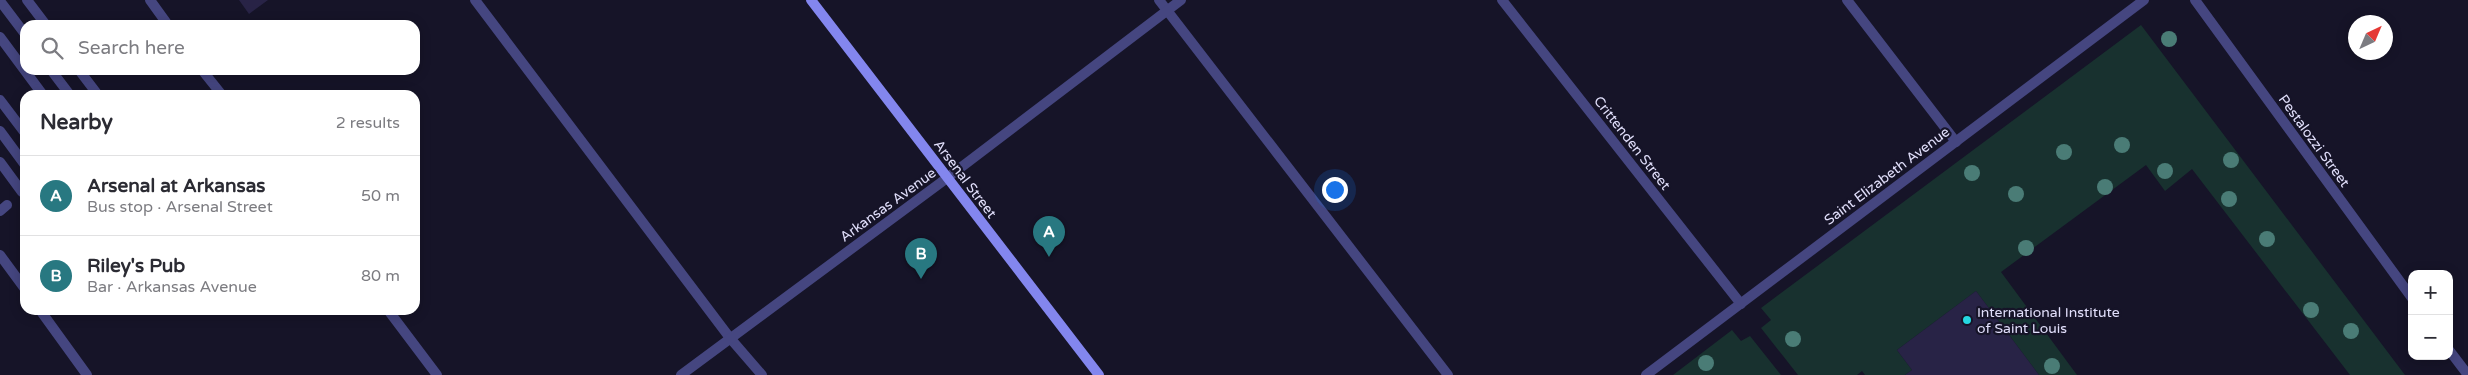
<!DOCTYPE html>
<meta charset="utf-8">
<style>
body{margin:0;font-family:"Varela Round",sans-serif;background:#f7f7f7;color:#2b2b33}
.controls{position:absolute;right:15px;bottom:15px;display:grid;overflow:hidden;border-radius:10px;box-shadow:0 2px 12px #0003}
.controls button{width:45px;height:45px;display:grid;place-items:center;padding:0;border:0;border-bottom:1px solid #e1e1e2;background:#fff;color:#2b2b33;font:25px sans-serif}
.compass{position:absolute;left:2348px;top:15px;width:45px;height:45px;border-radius:50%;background:#fff;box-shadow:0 2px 12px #0003;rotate:44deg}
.you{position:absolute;left:1334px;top:189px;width:18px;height:18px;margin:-12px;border:4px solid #fff;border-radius:50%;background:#1a73e8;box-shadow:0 0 0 8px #1a73e833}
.badge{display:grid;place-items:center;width:32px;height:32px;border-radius:50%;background:#287881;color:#fff;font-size:16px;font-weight:700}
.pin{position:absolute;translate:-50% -41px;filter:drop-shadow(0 1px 2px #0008)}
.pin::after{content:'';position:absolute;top:26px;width:18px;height:15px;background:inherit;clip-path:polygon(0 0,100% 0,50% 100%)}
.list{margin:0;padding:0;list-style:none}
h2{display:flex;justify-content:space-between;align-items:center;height:65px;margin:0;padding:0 20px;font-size:21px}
h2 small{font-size:16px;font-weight:400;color:#7c7c81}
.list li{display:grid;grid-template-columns:32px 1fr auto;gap:15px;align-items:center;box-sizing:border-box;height:80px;padding:0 20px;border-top:1px solid #e1e1e2}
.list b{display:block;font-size:19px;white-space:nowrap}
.list p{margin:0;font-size:16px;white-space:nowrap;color:#7c7c81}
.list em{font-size:16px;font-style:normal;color:#7c7c81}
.icon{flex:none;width:28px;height:28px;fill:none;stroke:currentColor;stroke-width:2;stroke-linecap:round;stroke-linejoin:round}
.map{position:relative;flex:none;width:2468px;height:375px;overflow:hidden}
.search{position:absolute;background:#fff;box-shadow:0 2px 12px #0003;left:20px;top:20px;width:400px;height:55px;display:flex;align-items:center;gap:12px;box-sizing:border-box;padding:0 18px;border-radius:15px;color:#7c7c81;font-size:19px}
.panel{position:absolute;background:#fff;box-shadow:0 2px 12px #0003;left:20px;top:90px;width:400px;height:225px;border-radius:15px}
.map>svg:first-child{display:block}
</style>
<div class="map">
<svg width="2468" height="375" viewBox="0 0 2468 375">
<rect width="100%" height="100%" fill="#161428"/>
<g fill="#18312f">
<path d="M 2141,25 L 2405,375 L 2350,375 L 2192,169 L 2165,191 L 2146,165 L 2001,272 L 2077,375 L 2039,375 L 1976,291 L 1897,350 L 1912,370 L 1905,375 L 1865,375 L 1862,371 L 1857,375 L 1798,375 L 1761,328 L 1771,320 L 1761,308 Z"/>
<path d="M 1732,330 L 1741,341 L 1750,336 L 1781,375 L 1673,375 Z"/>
</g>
<g fill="#282346">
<path d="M 239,0 L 268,0 L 249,14 Z"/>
<path d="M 1976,291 L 2039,375 L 1905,375 L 1912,370 L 1897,350 Z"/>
</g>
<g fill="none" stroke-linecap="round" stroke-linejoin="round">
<g stroke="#454680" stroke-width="10">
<path d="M 27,0 L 46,25"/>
<path d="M 475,0 L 730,338 L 762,375"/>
<path d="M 1159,0 L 1448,375"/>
<path d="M 1847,0 L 1956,142"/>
<path d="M 0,1 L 25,34"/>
<path d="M 0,37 L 43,95"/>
<path d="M 51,70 L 70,95"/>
<path d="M 79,70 L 98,95"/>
<path d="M 0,100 L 25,133"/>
<path d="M 0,131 L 25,165"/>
<path d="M 0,162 L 22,192"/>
<path d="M 0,211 L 7,205"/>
<path d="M 0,255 L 25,289"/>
<path d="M 40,310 L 87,375"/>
</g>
<g stroke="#454680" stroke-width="10">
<path d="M 150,0 L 168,25"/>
<path d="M 1502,0 L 1741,304"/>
<path d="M 2195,0 L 2412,298"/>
<path d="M 202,70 L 222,95"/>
<path d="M 388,310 L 437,375"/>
<path d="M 2449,350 L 2468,375"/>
<path d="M 681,375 L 947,178 L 1181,0"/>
<path d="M 1646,375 L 2144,0"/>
</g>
<path stroke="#8386ee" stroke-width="10" d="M 811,0 L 1099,375"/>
</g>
<g fill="#4a7c76">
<circle cx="2169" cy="39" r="8"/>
<circle cx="2122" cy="145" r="8"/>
<circle cx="2064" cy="152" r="8"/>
<circle cx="2231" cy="160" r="8"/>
<circle cx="2165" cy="171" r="8"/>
<circle cx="1972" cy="173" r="8"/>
<circle cx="2105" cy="187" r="8"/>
<circle cx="2016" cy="194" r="8"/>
<circle cx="2229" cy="199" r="8"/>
<circle cx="2267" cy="239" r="8"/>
<circle cx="2026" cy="248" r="8"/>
<circle cx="2311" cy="310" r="8"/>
<circle cx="2351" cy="331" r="8"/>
<circle cx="1793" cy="339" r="8"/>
<circle cx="1706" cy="363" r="8"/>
<circle cx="2052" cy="366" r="8"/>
</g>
<circle fill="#25d7e1" stroke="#161428" stroke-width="2" cx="1967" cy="320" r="5"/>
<g text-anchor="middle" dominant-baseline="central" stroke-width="4.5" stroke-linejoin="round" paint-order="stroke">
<g font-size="14" fill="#e1dffb" stroke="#161428">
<text transform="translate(2314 141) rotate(54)">Pestalozzi Street</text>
<text transform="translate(1632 143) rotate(52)">Crittenden Street</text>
<text transform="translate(1887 176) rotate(-37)">Saint Elizabeth Avenue</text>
<text transform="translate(965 179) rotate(53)">Arsenal Street</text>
<text transform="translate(888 205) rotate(-36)">Arkansas Avenue</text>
</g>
<g font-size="14" fill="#e1dffb" stroke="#161428" text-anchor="start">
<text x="1977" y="312">International Institute<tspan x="1977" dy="16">of Saint Louis</tspan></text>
</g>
</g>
</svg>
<div class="controls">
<button>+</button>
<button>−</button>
</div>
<svg class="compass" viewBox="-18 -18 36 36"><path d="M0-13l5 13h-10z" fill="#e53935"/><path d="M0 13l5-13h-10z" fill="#7c7c81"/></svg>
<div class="you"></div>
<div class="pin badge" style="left:1049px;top:257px">A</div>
<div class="pin badge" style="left:921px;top:279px">B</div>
<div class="search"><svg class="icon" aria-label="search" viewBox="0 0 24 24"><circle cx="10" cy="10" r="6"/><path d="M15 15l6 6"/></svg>Search here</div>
<section class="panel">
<h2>Nearby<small>2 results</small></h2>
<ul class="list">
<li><span class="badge">A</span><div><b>Arsenal at Arkansas</b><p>Bus stop · Arsenal Street</p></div><em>50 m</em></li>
<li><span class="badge">B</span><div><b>Riley's Pub</b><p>Bar · Arkansas Avenue</p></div><em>80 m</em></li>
</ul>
</section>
</div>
